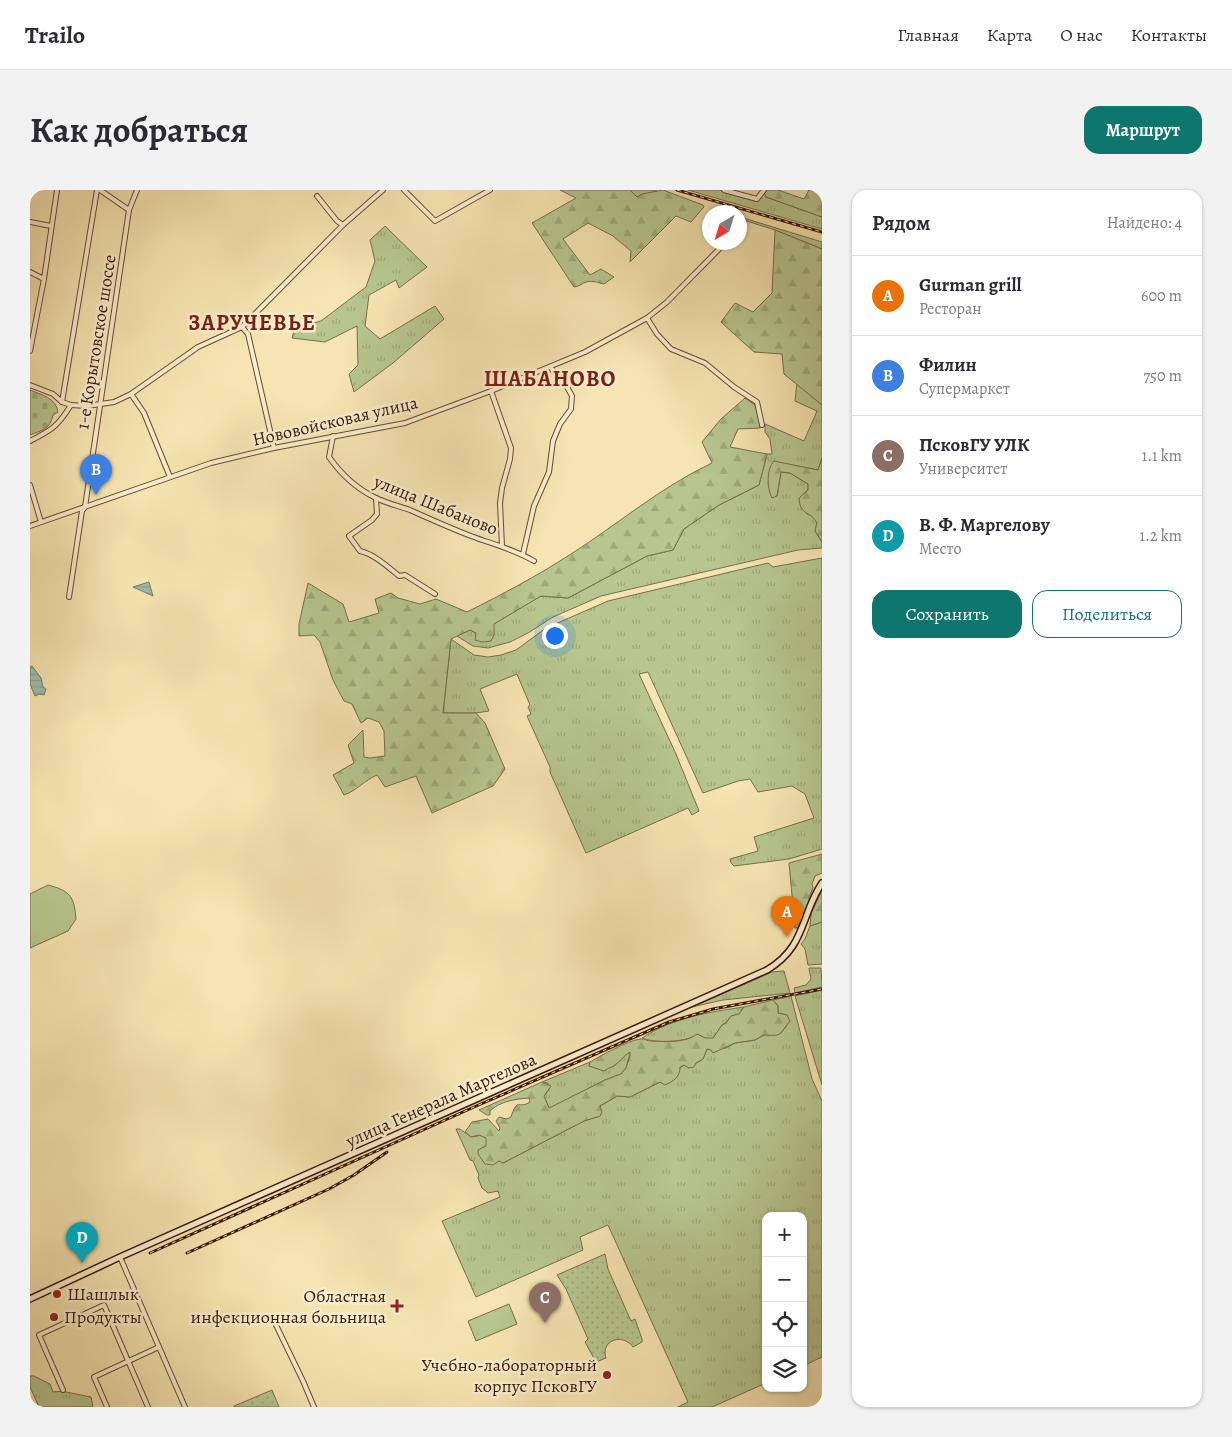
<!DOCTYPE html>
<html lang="ru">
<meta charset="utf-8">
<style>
body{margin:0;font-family:Alegreya,serif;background:#f2f2f3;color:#2b2b33}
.controls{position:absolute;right:15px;bottom:15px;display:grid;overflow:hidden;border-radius:10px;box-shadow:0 1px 4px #0004}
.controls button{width:45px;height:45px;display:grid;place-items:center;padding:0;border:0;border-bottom:1px solid #e1e1e2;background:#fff;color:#2b2b33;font:25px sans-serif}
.compass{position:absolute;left:672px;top:15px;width:45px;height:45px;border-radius:50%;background:#fff;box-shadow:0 1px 4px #0004;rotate:218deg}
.you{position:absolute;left:524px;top:445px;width:18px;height:18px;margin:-12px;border:4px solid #fff;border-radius:50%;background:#1a73e8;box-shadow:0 0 0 8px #1a73e833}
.badge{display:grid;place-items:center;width:32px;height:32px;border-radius:50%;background:#0f766e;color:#fff;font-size:16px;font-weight:700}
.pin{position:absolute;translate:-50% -41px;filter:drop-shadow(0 1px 2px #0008)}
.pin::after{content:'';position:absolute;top:26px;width:18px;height:15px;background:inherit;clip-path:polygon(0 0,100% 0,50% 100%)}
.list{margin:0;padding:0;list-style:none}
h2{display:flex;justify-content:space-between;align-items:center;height:65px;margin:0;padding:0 20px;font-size:21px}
h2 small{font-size:16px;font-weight:400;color:#7c7c81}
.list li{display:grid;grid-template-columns:32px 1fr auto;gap:15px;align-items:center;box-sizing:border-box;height:80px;padding:0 20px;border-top:1px solid #e1e1e2}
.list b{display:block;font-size:19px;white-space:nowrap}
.list p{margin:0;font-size:16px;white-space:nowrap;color:#7c7c81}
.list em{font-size:16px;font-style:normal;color:#7c7c81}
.actions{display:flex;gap:10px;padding:15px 20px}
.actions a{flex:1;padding:11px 0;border:1px solid #0f766e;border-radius:15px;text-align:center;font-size:18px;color:#0f766e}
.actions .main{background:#0f766e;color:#fff}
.icon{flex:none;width:28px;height:28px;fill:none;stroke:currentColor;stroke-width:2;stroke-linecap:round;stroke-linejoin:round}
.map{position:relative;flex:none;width:792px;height:1217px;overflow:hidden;border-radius:15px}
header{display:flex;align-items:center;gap:30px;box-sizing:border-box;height:70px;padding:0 25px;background:#fff;border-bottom:1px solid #e1e1e2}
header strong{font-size:24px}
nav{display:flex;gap:28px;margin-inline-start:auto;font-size:18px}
.intro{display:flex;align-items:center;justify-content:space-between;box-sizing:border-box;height:120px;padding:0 30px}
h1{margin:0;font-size:35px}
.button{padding:12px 22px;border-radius:15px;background:#0f766e;color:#fff;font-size:18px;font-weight:700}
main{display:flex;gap:30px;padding:0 30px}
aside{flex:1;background:#fff;border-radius:15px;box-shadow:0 1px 4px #0004}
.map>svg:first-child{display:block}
</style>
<header>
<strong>Trailo</strong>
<nav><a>Главная</a><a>Карта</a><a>О нас</a><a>Контакты</a></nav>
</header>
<div class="intro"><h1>Как добраться</h1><a class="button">Маршрут</a></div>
<main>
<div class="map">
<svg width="792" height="1217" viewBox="0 0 792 1217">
<defs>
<pattern id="grass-tufts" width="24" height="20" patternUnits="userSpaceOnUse" patternTransform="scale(1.25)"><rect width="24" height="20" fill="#b7c68f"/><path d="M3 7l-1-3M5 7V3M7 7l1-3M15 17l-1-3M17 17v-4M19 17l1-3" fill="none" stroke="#9ea97a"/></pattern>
<pattern id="forest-firs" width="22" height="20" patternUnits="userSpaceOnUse" patternTransform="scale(1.25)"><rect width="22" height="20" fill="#b7c68f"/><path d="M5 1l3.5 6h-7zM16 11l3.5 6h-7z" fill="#9ea97a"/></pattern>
<pattern id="cemetery-stones" width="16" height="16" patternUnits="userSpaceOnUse" patternTransform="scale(1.25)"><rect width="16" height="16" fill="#b7c68f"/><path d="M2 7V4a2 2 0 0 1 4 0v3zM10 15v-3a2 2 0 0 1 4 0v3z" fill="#9ea97a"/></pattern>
<pattern id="park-dots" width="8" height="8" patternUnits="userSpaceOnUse" patternTransform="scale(1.25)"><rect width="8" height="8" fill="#b7c68f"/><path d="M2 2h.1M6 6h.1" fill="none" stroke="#9ea97a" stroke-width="1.8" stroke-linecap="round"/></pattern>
<pattern id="water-rules" width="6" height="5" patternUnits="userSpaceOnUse" patternTransform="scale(1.25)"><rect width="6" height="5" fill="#9dbfa9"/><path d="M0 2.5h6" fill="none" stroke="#88a390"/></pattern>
</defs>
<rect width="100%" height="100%" fill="#f6e5b2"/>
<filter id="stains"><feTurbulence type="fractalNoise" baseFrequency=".004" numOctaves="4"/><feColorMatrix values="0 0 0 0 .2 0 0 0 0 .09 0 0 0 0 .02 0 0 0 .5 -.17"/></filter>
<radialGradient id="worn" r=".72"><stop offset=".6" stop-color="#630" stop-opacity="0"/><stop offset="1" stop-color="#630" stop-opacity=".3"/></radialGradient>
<g fill="url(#grass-tufts)" stroke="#786e4c">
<path d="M 600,0 L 627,0 C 620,4 614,3 607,7 Z"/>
<path d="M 658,0 L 689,0 L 724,9 L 731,0 L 735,0 L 736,7 L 792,27 L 792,39 Z"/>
<path d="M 710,27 L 792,52 L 792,59 L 745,40 L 710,29 Z"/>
<path d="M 355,36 L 397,77 L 369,98 L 366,90 L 339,105 L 335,136 L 350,149 L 405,116 L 414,129 L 363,173 L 324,202 L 319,184 L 328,175 L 327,136 L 295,152 L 262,148 L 265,138 L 291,131 L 336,97 L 345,71 L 340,50 Z"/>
<path d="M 767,193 L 792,215 L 792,268 L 788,280 L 744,272 L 747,306 L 751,282 L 760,283 L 778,294 L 778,300 L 773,304 L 777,324 L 784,327 L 787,333 L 785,341 L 792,352 L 792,358 L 768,360 L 571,406 L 523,427 L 498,443 L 480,452 L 458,458 L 443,456 L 427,446 L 440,440 L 446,443 L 464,445 L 463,434 L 511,406 L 538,408 L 617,366 L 643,360 L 654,339 L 689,315 L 729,295 L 737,264 L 742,264 L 740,249 L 735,242 L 735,234 L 774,251 L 787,221 L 765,211 Z"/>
<path d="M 792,368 L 792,659 L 759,669 L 704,676 L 701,673 L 700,669 L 728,661 L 724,647 L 784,628 L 775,604 L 762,596 L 728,602 L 720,589 L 708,591 L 673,603 L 618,482 L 609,484 L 646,564 L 669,621 L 662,625 L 658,618 L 556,663 L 520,582 L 520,577 L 497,526 L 501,524 L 498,517 L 500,515 L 487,484 L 450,499 L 459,521 L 446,523 L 413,523 L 421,449 L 444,465 L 458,467 L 471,465 L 486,460 L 516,438 L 578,411 L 738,373 L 743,377 Z"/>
<path d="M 792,732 L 792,774 L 778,775 L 775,759 L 771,754 L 775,749 L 780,736 Z"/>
<path d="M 779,778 L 791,778 L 792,797 L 765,803 L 764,798 L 776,795 L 781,789 Z"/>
<path d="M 754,781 L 760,803 L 693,810 L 662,817 L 742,782 Z"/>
<path d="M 792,800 L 792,895 L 765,806 Z"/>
<path d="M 761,806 L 782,889 L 792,911 L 792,1167 L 773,1176 L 773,1026 L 736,1026 L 736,1193 L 682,1217 L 648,1217 L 658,1212 L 578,1035 L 550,1047 L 553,1060 L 446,1107 L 412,1031 L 470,1007 L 468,1001 L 458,1003 L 452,998 L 448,988 L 449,985 L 443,971 L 440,970 L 426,939 L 430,939 L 441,947 L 453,945 L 456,948 L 466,972 L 470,970 L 473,973 L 554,931 L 570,926 L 570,916 L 587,906 L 600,907 L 630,892 L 632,893 L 654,875 L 659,878 L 673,869 L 677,859 L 696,858 L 705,853 L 725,850 L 734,845 L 751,843 L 757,835 L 757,825 L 748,823 L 748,816 L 743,810 Z"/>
<path d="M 714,817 L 709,824 L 701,826 L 696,833 L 692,835 L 683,849 L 675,848 L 667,844 C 657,853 623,853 612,848 C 642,828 679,822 714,817 Z"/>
<path d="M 600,862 L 596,878 L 591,884 L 575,890 L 523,917 L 519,918 L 514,906 L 519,900 L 518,893 L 512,892 L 560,872 L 559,876 C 567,877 577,880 584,876 C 590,872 592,866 600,862 Z"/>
<path d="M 0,1186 L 4,1186 L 20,1194 L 23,1202 C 35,1200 48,1205 61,1207 L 63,1217 L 9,1217 L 0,1197 Z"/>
</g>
<g fill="url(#forest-firs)" stroke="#786e4c">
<path d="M 530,0 L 600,0 L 607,7 L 612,4 L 633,0 L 673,15 L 674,17 L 661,32 L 646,26 L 600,72 L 601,61 L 583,46 L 558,33 L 533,49 L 560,85 L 571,79 L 584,87 L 574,94 C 569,93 562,90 556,92 C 552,93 549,97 544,97 L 502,33 L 546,8 Z"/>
<path d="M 735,0 L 748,0 L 774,9 L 779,0 L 792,0 L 792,27 L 736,7 L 734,2 Z"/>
<path d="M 745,40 L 792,59 L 792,215 L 754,184 L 752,164 L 724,162 L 691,132 L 705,113 L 723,122 L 742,103 Z"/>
<path d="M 715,208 L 725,215 L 730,232 L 730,238 L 708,239 L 700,257 L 737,264 L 729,295 L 689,315 L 654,339 L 643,360 L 617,366 L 538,408 L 511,406 L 464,434 L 464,445 L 461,451 L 452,452 L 445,450 L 446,443 L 440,440 L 421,449 L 413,523 L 446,523 L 455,533 L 475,579 L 463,596 L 402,623 L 386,586 L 355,597 L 347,585 C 335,590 326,601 314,605 L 303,585 L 324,573 L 318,555 L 333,540 L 334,567 L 340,568 L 355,566 L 354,541 L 349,532 L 338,528 L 331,533 L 322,514 L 314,511 L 303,490 L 290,452 L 284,445 L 269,446 L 269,434 L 278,393 L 313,414 L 319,432 L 349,423 L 345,409 L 361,403 L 368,408 L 390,414 L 406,409 L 437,422 C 473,404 507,386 541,364 C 588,334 631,297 682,273 L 672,252 L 691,229 Z"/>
<path d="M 792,268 L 792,352 L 785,341 L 787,333 C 781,321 770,326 769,308 L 778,300 L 778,294 L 760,283 L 751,282 L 747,306 L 742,308 C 737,299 736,279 744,271 L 788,280 Z"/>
<path d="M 792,664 L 792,683 L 785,686 L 782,694 L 783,698 L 779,707 L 779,711 L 771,738 L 765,738 L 759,673 Z"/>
<path d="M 792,700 L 792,732 L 780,736 L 781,724 Z"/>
<path d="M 743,810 L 748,816 L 748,823 L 757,825 L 760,831 C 748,845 754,846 734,845 L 725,850 L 705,853 L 683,863 L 681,860 L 677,859 L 673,869 L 666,873 L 664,877 L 659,878 L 654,875 L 650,877 C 650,887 644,891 635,895 L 630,892 L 600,907 L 587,906 L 570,916 L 572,922 L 570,926 L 554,931 L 473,973 L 469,971 L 463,975 L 455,974 L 448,964 L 448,960 L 456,956 L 456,948 L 449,945 L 441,947 L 435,942 L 442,932 L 458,929 L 469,941 L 470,938 L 466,931 L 469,927 L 477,929 L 481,927 C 488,906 488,920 500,912 L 499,908 C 486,909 470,911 460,921 L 460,925 L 457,925 L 449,920 L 512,892 L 521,896 L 514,906 L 519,918 L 575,890 L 591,884 L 596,878 L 600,866 L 600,862 C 593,866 592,870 586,874 C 583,877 578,878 574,881 L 559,876 L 560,872 C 572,865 597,851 610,849 C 614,848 617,851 621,851 C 634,852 657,853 667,844 L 675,848 L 683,848 L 692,835 L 696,833 L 701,826 L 709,824 L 714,817 Z"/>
</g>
<path fill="url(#cemetery-stones)" stroke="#786e4c" d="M 0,200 C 12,205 26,208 28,222 L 23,225 C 20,239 13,240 0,245 Z"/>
<g fill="url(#park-dots)" stroke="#786e4c">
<path d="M 575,1064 L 578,1079 L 601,1131 L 605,1129 L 612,1149 L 612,1152 L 603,1157 C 592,1142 570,1151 576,1168 L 566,1172 L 555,1152 L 558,1149 L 536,1099 L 527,1085 Z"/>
<path d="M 242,1200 L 249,1217 L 204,1217 L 204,1216 Z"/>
</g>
<g fill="#b7c68f" stroke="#786e4c">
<path d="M 18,695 C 41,701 44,707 46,729 L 38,741 L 0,758 L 0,704 Z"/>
<path d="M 479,1114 L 487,1134 L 446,1151 L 438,1131 Z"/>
</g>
<g fill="url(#water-rules)" stroke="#757c69">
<path d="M 119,392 L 123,406 L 103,397 Z"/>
<path d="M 2,476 L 11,488 L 13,497 L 16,499 L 14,505 L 10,504 L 5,506 L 0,494 L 0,477 Z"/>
</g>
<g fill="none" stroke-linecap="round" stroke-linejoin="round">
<g stroke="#684a32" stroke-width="6">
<g id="street">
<path d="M 70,0 L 99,20"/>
<path d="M 374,0 L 405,31 L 460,0"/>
<path d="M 694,0 L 727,9 L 734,0"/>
<path d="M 287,6 L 307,31 L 313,35"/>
<path d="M 0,32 L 21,36"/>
<path d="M 710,39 L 710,38"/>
<path d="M 0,82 L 14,89"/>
<path d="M 617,128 L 627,144 L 641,159 L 675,173 L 704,197 L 727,212 L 732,235"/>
<path d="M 212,137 L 218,144 L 244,258"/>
<path d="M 0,161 L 14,89 L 27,0"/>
<path d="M 0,195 L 23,204 L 32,212 L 41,215 L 57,216 L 84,212 L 101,204 L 168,157 L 212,137 L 313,35 L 353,0"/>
<path d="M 461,201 L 481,258 L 480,269 L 472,298 L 470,313 L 472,356"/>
<path d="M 101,204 L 114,223 L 140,287"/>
<path d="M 32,212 L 67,0"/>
<path d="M 303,246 L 299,267 C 311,284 326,298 344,307 C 355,313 369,316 380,320 C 400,329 420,338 441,346 C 462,354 484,359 504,371"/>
<path d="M 0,251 C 22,240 28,236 41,215"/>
<path d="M 0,295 L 11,332"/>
<path d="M 346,308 L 347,324 L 342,330 L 319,346 L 330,361 C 344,364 358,377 369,386 L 375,385 L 405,404"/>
<path d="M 0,336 L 181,273 L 244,258 L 375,233 L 461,201 L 555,162 L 617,128 L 637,112 L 696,52"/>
<path d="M 493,364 L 504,316 L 519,282 L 523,251 L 530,234 L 541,219 L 542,206 L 537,197 L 520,177"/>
<path d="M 39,407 L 52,321 L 55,317 L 99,20 L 107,0"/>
<path d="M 90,1067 L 155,1217"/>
<path d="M 245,1133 L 273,1191 L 284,1217"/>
<path d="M 33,1200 L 9,1145 L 74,1115 L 118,1217"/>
<path d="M 77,1217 L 64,1187 L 129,1157"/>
</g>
</g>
<g stroke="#391708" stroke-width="8">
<path id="secondary" d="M 0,1109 L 90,1067 L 737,780 C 776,757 770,726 792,693"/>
</g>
<use href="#street" stroke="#f9eecd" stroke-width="4"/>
<use href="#secondary" stroke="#f9eecd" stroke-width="5"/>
<g stroke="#391708" stroke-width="3">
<g id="rail">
<path d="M 647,0 L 792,42"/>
<path d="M 120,1063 L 444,917 L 639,832 L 683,819 L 792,799"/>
<path d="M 157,1063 L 299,999 L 324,985 L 357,962"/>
</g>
</g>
<use href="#rail" stroke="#f9eecd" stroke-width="1" stroke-dasharray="4" stroke-linecap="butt"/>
</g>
<g fill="#8f2418" stroke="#f9eecd" stroke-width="2">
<circle cx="27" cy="1104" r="5"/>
<path d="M364.5 1108.5h5v5h5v5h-5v5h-5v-5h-5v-5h5z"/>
<circle cx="24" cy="1127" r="5"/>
<circle cx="577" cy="1185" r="5"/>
</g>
<g text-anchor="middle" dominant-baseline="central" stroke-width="5" stroke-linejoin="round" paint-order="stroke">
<g font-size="18" fill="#391708" stroke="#f9eecd">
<text transform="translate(66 152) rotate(-81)">1-е Корытовское шоссе</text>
<text transform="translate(305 231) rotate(-13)">Нововойсковая улица</text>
<text transform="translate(406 315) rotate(22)">улица Шабаново</text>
<text transform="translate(411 910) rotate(-24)">улица Генерала Маргелова</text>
</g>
<g font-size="18" fill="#391708" stroke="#f9eecd" text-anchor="start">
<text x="37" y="1104">Шашлык</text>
<text x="356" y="1106" text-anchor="end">Областная<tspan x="356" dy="21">инфекционная больница</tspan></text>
<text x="34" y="1127">Продукты</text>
<text x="567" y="1175" text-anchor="end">Учебно-лабораторный<tspan x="567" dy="21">корпус ПсковГУ</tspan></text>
</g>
<g font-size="22" font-weight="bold" letter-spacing="1" fill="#7a1f14" stroke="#f9eecd">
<text x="222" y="133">ЗАРУЧЕВЬЕ</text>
<text x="520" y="189">ШАБАНОВО</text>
</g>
</g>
<rect width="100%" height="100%" filter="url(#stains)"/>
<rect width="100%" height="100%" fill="url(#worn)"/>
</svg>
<div class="controls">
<button>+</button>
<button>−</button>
<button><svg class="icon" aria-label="locate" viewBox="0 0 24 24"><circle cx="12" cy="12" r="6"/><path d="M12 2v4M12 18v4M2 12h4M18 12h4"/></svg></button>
<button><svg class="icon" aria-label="layers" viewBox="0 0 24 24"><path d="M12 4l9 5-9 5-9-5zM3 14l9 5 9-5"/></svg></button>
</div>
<svg class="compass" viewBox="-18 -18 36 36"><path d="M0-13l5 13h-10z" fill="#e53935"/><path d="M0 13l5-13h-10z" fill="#7c7c81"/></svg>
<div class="you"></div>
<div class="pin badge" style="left:757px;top:747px;background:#e8710a">A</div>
<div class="pin badge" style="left:66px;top:305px;background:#3f7fe0">B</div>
<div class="pin badge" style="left:515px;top:1133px;background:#8d6e63">C</div>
<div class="pin badge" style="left:52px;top:1073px;background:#0f9aa8">D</div>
</div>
<aside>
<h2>Рядом<small>Найдено: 4</small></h2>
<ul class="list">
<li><span class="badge" style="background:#e8710a">A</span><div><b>Gurman grill</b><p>Ресторан</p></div><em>600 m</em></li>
<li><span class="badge" style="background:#3f7fe0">B</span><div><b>Филин</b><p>Супермаркет</p></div><em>750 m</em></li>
<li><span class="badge" style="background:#8d6e63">C</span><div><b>ПсковГУ УЛК</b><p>Университет</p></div><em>1.1 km</em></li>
<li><span class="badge" style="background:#0f9aa8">D</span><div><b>В. Ф. Маргелову</b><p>Место</p></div><em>1.2 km</em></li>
</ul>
<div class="actions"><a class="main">Сохранить</a><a>Поделиться</a></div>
</aside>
</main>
